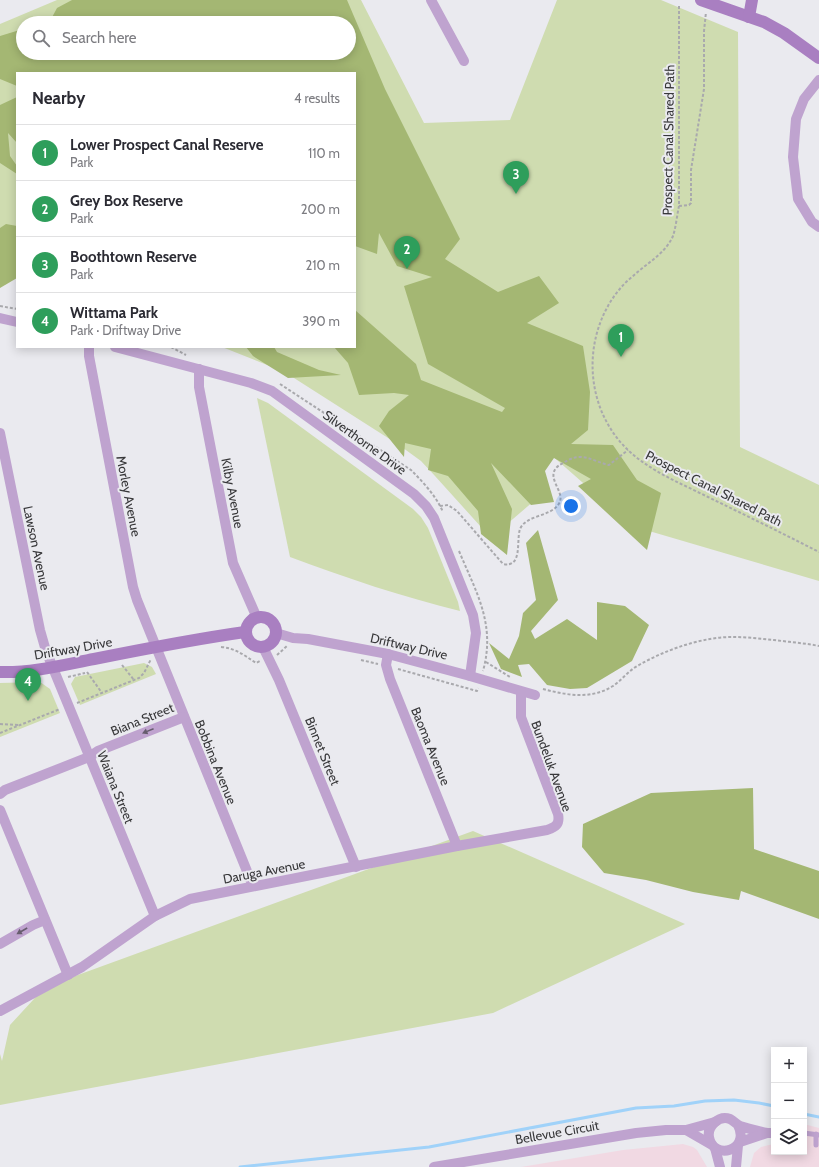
<!DOCTYPE html>
<meta charset="utf-8">
<style>
body{margin:0;font-family:Cabin,sans-serif;background:#f2f2f3;color:#2b2b33}
.controls{position:absolute;right:12px;bottom:12px;display:grid;overflow:hidden;border-radius:0px;box-shadow:0 2px 10px #0003}
.controls button{width:36px;height:36px;display:grid;place-items:center;padding:0;border:0;border-bottom:1px solid #e1e1e2;background:#fff;color:#2b2b33;font:20px sans-serif}
.you{position:absolute;left:571px;top:506px;width:14px;height:14px;margin:-10px;border:3px solid #fff;border-radius:50%;background:#1a73e8;box-shadow:0 0 0 6px #1a73e833}
.badge{display:grid;place-items:center;width:26px;height:26px;border-radius:50%;background:#db2777;color:#fff;font-size:13px;font-weight:700}
.pin{position:absolute;translate:-50% -33px;filter:drop-shadow(0 1px 2px #0008)}
.pin::after{content:'';position:absolute;top:21px;width:14px;height:12px;background:inherit;clip-path:polygon(0 0,100% 0,50% 100%)}
.list{margin:0;padding:0;list-style:none}
h2{display:flex;justify-content:space-between;align-items:center;height:52px;margin:0;padding:0 16px;font-size:17px}
h2 small{font-size:13px;font-weight:400;color:#7c7c81}
.list li{display:grid;grid-template-columns:26px 1fr auto;gap:12px;align-items:center;box-sizing:border-box;height:56px;padding:0 16px;border-top:1px solid #e1e1e2}
.list b{display:block;font-size:15px;white-space:nowrap}
.list p{margin:0;font-size:13px;white-space:nowrap;color:#7c7c81}
.list em{font-size:13px;font-style:normal;color:#7c7c81}
.icon{flex:none;width:22px;height:22px;fill:none;stroke:currentColor;stroke-width:2;stroke-linecap:round;stroke-linejoin:round}
.map{position:relative;flex:none;width:819px;height:1167px;overflow:hidden}
.search{position:absolute;background:#fff;box-shadow:0 2px 10px #0003;left:16px;top:16px;width:340px;height:44px;display:flex;align-items:center;gap:10px;box-sizing:border-box;padding:0 14px;border-radius:22px;color:#7c7c81;font-size:15px}
.panel{position:absolute;background:#fff;box-shadow:0 2px 10px #0003;left:16px;top:72px;width:340px;height:276px;border-radius:0px}
.map>svg:first-child{display:block}
</style>
<div class="map">
<svg width="819" height="1167" viewBox="0 0 819 1167">
<rect width="100%" height="100%" fill="#eaeaef"/>
<g fill="#f1d9e3">
<path d="M 804,1124 L 819,1128 L 819,1167 L 750,1167 L 754,1153 L 761,1147 L 769,1145 L 774,1144 L 774,1152 L 804,1152 Z"/>
<path d="M 683,1144 L 693,1147 L 697,1150 L 707,1167 L 521,1167 L 623,1150 Z"/>
</g>
<g fill="#cfdcb0" fill-rule="evenodd">
<path d="M 57,0 L 361,0 L 424,123 L 510,120 L 557,0 L 661,0 L 738,32 L 740,447 L 819,485 L 819,581 L 632,526 L 549,453 L 535,500 L 491,538 L 435,476 L 421,461 L 399,445 L 294,378 L 272,367 L 222,347 L 355,347 L 355,73 L 17,73 L 17,270 L 0,268 L 0,24 ZM 23,23 L 349,23 L 349,53 L 23,53 Z"/>
<path d="M 257,398 L 268,403 L 413,509 L 421,517 L 428,528 L 458,602 L 460,611 C 403,597 346,578 290,557 Z"/>
<path d="M 144,663 L 152,667 L 156,674 L 80,705 L 71,684 L 75,677 Z"/>
<path d="M 40,682 L 50,689 L 60,713 L 0,737 L 0,683 Z"/>
<path d="M 473,831 L 685,924 L 493,1013 L 0,1105 L 0,1054 L 2,1061 L 10,1025 L 45,987 Z"/>
</g>
<g fill="#a4b773">
<path d="M 72,0 L 347,0 L 385,89 L 460,239 L 445,259 L 498,292 L 539,276 L 559,303 L 527,323 L 583,346 L 590,392 L 588,430 L 571,444 L 613,445 L 637,480 L 661,493 L 647,550 L 578,486 L 591,479 L 554,458 L 545,471 L 554,502 L 531,505 L 491,463 L 512,509 L 507,555 L 481,534 L 478,511 L 448,476 L 428,470 L 431,449 L 405,443 L 404,457 L 379,426 L 389,411 L 409,395 L 394,393 L 359,395 L 348,363 L 334,347 L 355,347 L 355,310 L 416,364 L 421,380 L 502,412 L 505,408 L 428,364 L 404,286 L 432,277 L 397,266 L 379,233 L 377,254 L 355,246 L 355,73 L 17,73 L 17,86 L 0,79 L 0,36 L 23,29 L 23,53 L 349,53 L 349,23 L 49,23 L 57,8 Z"/>
<path d="M 17,97 L 17,143 L 8,133 L 10,156 L 17,166 L 17,174 L 0,163 L 0,105 Z"/>
<path d="M 6,224 L 17,226 L 17,278 L 0,288 L 0,228 Z"/>
<path d="M 246,347 L 274,347 L 277,352 L 319,370 L 341,375 L 288,378 L 253,356 Z"/>
<path d="M 538,530 L 558,600 L 531,631 L 535,639 L 567,619 L 597,640 L 597,602 L 625,606 L 649,625 L 632,661 L 587,688 L 570,689 L 547,685 L 529,664 L 518,665 L 522,677 L 501,669 L 489,643 L 509,659 L 519,636 L 523,613 L 536,600 L 526,543 Z"/>
<path d="M 753,788 L 754,849 L 819,871 L 819,919 L 741,891 L 739,900 L 693,892 L 646,880 L 604,873 L 582,847 L 583,824 L 651,793 Z"/>
</g>
<g fill="none" stroke-linecap="round" stroke-linejoin="round">
<g stroke="#a0d2f9" stroke-width="3">
<path d="M 804,1114 L 819,1117"/>
<path d="M 240,1167 L 429,1147 L 636,1108 L 674,1106 L 705,1101 L 734,1100 L 759,1103 L 774,1106"/>
</g>
<g stroke="#a9a9ad" stroke-width="2" stroke-dasharray="3 2" stroke-linecap="butt">
<path d="M 679,6 L 679,206 C 677,215 676,227 673,236 C 665,254 647,263 633,276 C 623,284 614,295 608,306 C 582,352 589,413 628,450 C 650,471 680,483 708,497 C 745,515 782,533 819,552"/>
<path d="M 679,206 L 689,205 L 691,203 L 691,170 L 704,89 L 704,31 L 706,12"/>
<path d="M 0,306 L 17,309"/>
<path d="M 171,347 L 186,355"/>
<path d="M 280,384 L 411,470 C 423,482 436,496 443,512"/>
<path d="M 440,506 L 448,505 L 457,511 L 503,564 C 523,568 516,541 520,529 C 526,515 549,517 558,505 C 569,492 539,475 563,463 C 568,460 573,457 580,457 C 590,457 599,463 609,465 L 628,450"/>
<path d="M 459,551 C 476,592 496,624 483,671"/>
<path d="M 221,647 C 235,648 244,655 256,663 L 260,661"/>
<path d="M 277,655 L 287,646"/>
<path d="M 361,660 L 378,664"/>
<path d="M 486,662 L 510,677"/>
<path d="M 122,665 L 134,680"/>
<path d="M 398,669 L 477,691 L 478,688"/>
<path d="M 87,672 L 102,693"/>
<path d="M 68,677 L 85,673"/>
<path d="M 543,689 C 566,695 591,700 613,686 C 622,680 629,670 639,665 C 660,653 686,643 710,639 C 731,635 753,638 774,640 C 789,642 804,643 819,646"/>
<path d="M 77,703 L 139,678 L 144,673 L 151,659"/>
<path d="M 0,724 L 19,725"/>
<path d="M 0,733 L 60,709"/>
</g>
<g stroke="#bfa3cf" stroke-width="5">
<path d="M 804,1133 L 819,1135"/>
<path d="M 816,1134 L 816,1145"/>
</g>
<g stroke="#bfa3cf" stroke-width="10">
<path d="M 431,0 L 464,61"/>
<path d="M 819,80 L 804,99 L 796,119 L 793,157 L 798,199 L 812,222 L 819,227"/>
<path d="M 0,318 L 17,322"/>
<path d="M 89,347 L 89,356 L 133,587 L 137,600 L 253,886"/>
<path d="M 115,347 L 251,383 L 272,391 L 414,494 L 426,506 L 434,518 L 473,615 L 476,633 L 470,676"/>
<path d="M 199,369 L 199,387 L 233,563 L 257,618"/>
<path d="M 0,433 L 40,630 L 46,651 L 155,916"/>
<path d="M 276,633 L 293,638 L 308,639 L 388,654 L 470,676 L 535,695"/>
<path d="M 263,647 L 279,680 L 356,867"/>
<path d="M 388,654 L 386,665 L 390,679 L 457,846"/>
<path d="M 0,794 L 5,790 L 89,757 L 98,751 L 184,717"/>
<path d="M 0,810 L 68,975"/>
<path d="M 0,944 L 33,925 L 45,920"/>
<path d="M 0,1011 L 82,967 L 155,916 L 190,899 L 457,846 L 547,830 C 556,827 560,824 558,814 L 521,717 L 521,692"/>
<path d="M 738,1125 C 751,1151 713,1161 709,1137 C 707,1126 719,1115 730,1119 C 734,1121 736,1124 740,1126 C 749,1129 758,1131 767,1133"/>
<path d="M 686,1130 L 712,1145"/>
<path d="M 740,1142 L 767,1133 L 774,1133"/>
<path d="M 715,1148 L 720,1167"/>
<path d="M 434,1167 L 636,1133 L 666,1130 L 686,1130 L 715,1122"/>
<path d="M 736,1167 L 738,1145"/>
</g>
<g stroke="#a97fc1" stroke-width="12">
<path d="M 701,0 L 764,22 L 784,33 L 819,58"/>
<path d="M 749,17 L 752,0"/>
<circle cx="261" cy="632" r="15"/>
<path d="M 0,672 C 32,673 63,665 94,659 C 144,649 195,639 245,632"/>
</g>
</g>
<defs><path id="oneway-solid" d="M-6-.8H1V-3.2L6.5 0L1 3.2V.8H-6Z"/></defs>
<g fill="#675d6e">
<use href="#oneway-solid" transform="translate(148 731) rotate(158)"/>
<use href="#oneway-solid" transform="translate(22 931) rotate(150)"/>
</g>
<g text-anchor="middle" dominant-baseline="central" stroke-width="4" stroke-linejoin="round" paint-order="stroke">
<g font-size="13" fill="#38383a" stroke="#eaeaef">
<text transform="translate(668 140) rotate(-89)">Prospect Canal Shared Path</text>
<text transform="translate(365 442) rotate(36)">Silverthorne Drive</text>
<text transform="translate(714 488) rotate(27)">Prospect Canal Shared Path</text>
<text transform="translate(233 493) rotate(79)">Kilby Avenue</text>
<text transform="translate(129 496) rotate(79)">Morley Avenue</text>
<text transform="translate(37 548) rotate(78)">Lawson Avenue</text>
<text transform="translate(409 646) rotate(13)">Driftway Drive</text>
<text transform="translate(73 648) rotate(-10)">Driftway Drive</text>
<text transform="translate(142 719) rotate(-22)">Biana Street</text>
<text transform="translate(431 746) rotate(68)">Baoma Avenue</text>
<text transform="translate(323 751) rotate(68)">Binnet Street</text>
<text transform="translate(216 762) rotate(68)">Bobbina Avenue</text>
<text transform="translate(552 766) rotate(70)">Bundeluk Avenue</text>
<text transform="translate(116 787) rotate(68)">Waiana Street</text>
<text transform="translate(264 871) rotate(-11)">Daruga Avenue</text>
<text transform="translate(557 1132) rotate(-10)">Bellevue Circuit</text>
</g>
</g>
</svg>
<div class="controls">
<button>+</button>
<button>−</button>
<button><svg class="icon" aria-label="layers" viewBox="0 0 24 24"><path d="M12 4l9 5-9 5-9-5zM3 14l9 5 9-5"/></svg></button>
</div>
<div class="you"></div>
<div class="pin badge" style="left:621px;top:357px;background:#2e9e5b">1</div>
<div class="pin badge" style="left:407px;top:269px;background:#2e9e5b">2</div>
<div class="pin badge" style="left:516px;top:194px;background:#2e9e5b">3</div>
<div class="pin badge" style="left:28px;top:701px;background:#2e9e5b">4</div>
<div class="search"><svg class="icon" aria-label="search" viewBox="0 0 24 24"><circle cx="10" cy="10" r="6"/><path d="M15 15l6 6"/></svg>Search here</div>
<section class="panel">
<h2>Nearby<small>4 results</small></h2>
<ul class="list">
<li><span class="badge" style="background:#2e9e5b">1</span><div><b>Lower Prospect Canal Reserve</b><p>Park</p></div><em>110 m</em></li>
<li><span class="badge" style="background:#2e9e5b">2</span><div><b>Grey Box Reserve</b><p>Park</p></div><em>200 m</em></li>
<li><span class="badge" style="background:#2e9e5b">3</span><div><b>Boothtown Reserve</b><p>Park</p></div><em>210 m</em></li>
<li><span class="badge" style="background:#2e9e5b">4</span><div><b>Wittama Park</b><p>Park · Driftway Drive</p></div><em>390 m</em></li>
</ul>
</section>
</div>
